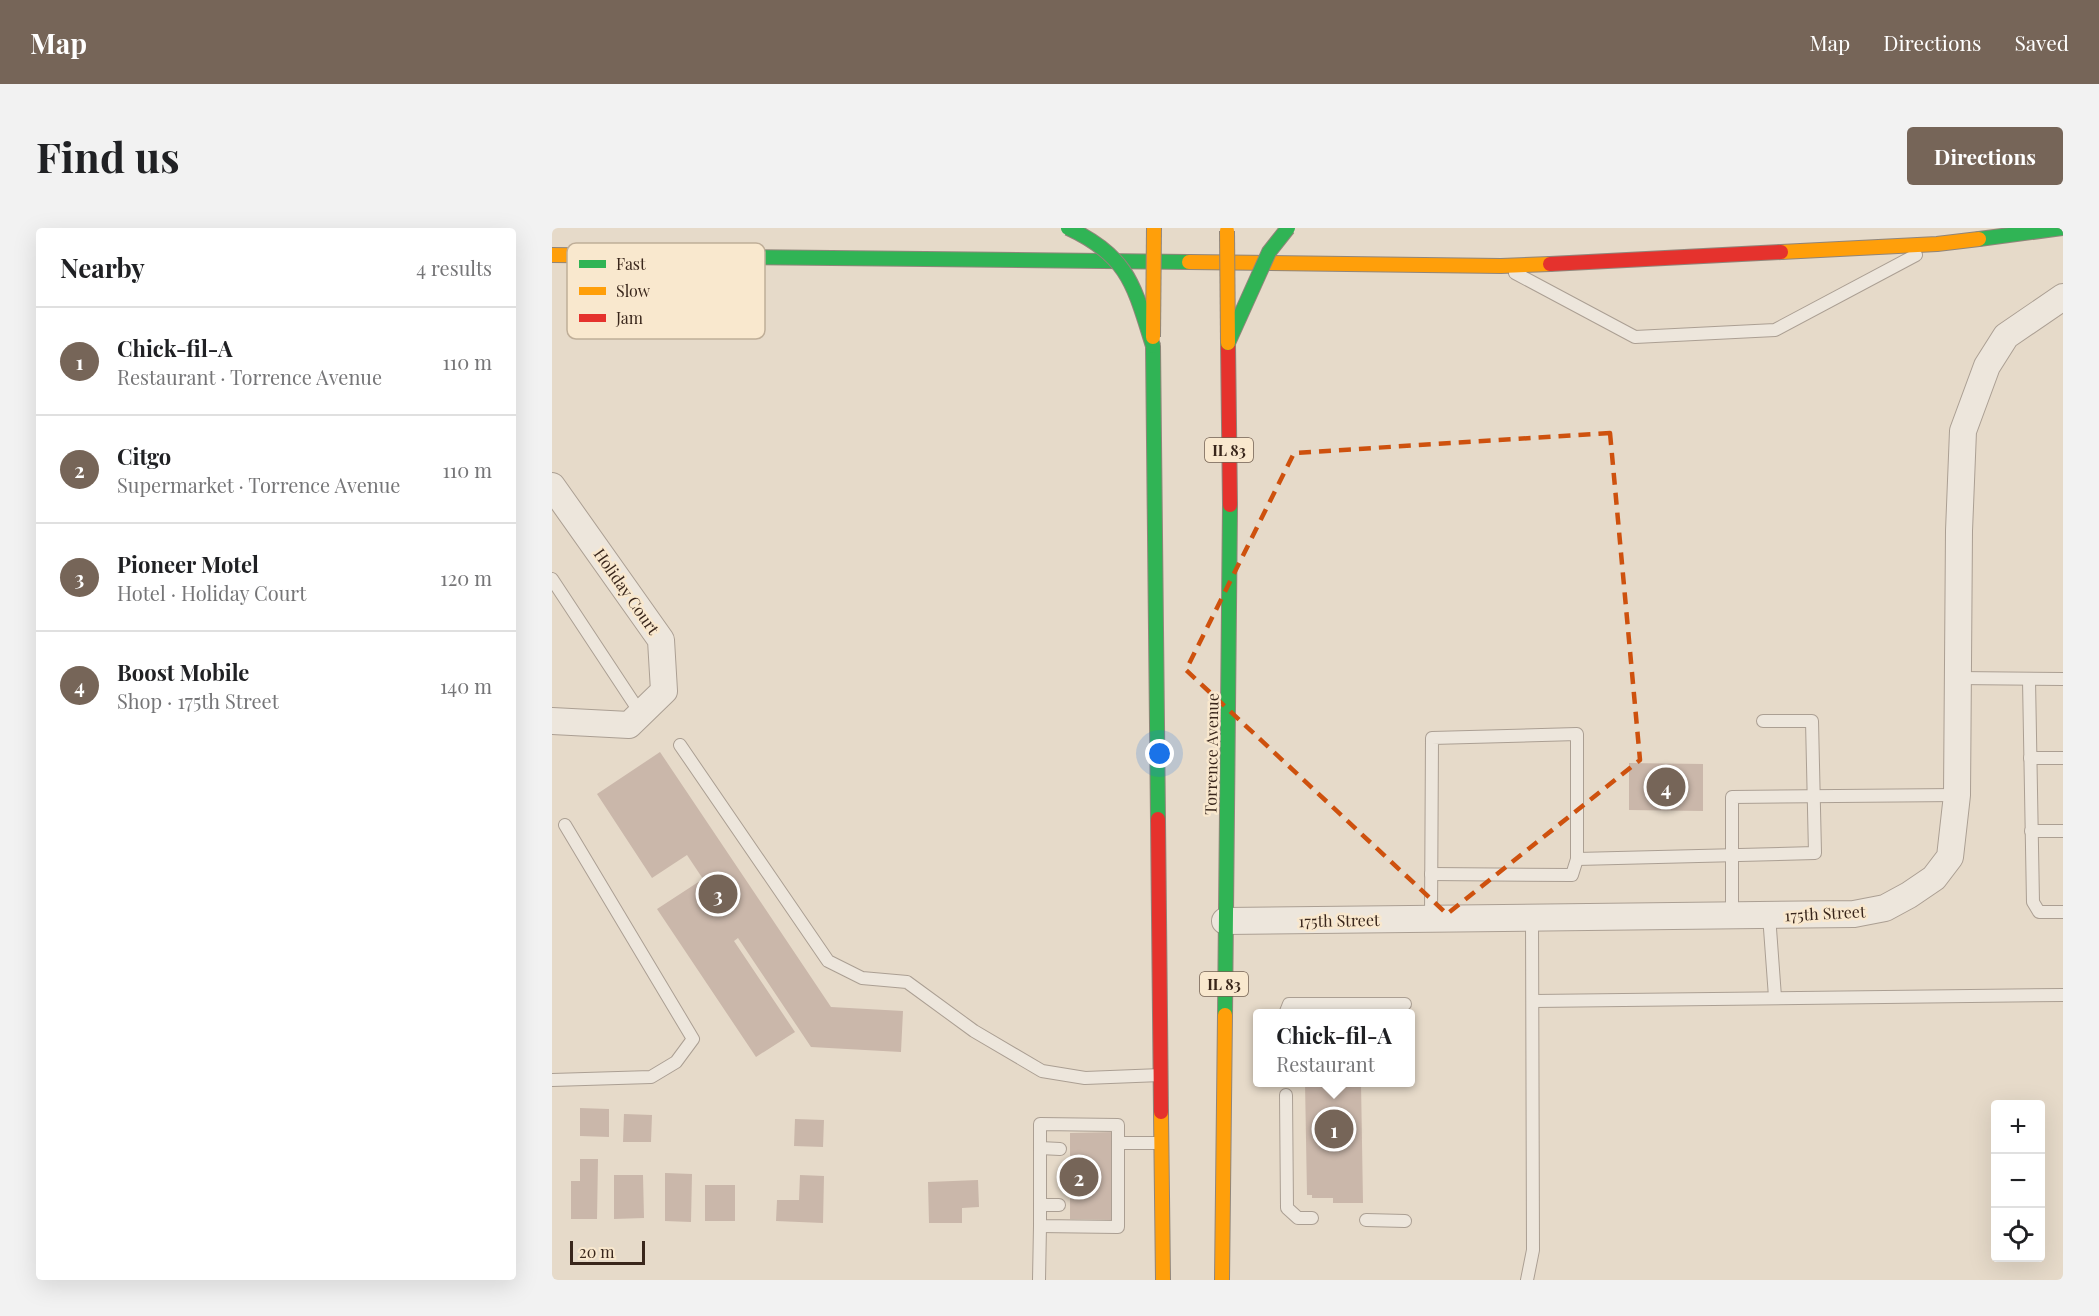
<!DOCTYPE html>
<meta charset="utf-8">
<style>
body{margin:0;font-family:"Playfair Display",serif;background:#f2f2f2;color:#202124}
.controls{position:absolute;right:18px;bottom:18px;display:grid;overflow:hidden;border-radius:6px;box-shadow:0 6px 24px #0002}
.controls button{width:54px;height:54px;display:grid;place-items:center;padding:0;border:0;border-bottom:2px solid #e0e0e0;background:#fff;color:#202124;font:30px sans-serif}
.scale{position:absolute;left:18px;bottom:15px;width:75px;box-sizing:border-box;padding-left:6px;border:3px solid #39261b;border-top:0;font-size:16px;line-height:21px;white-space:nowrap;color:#39261b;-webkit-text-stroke:4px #f9e8ce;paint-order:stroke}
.you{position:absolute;left:608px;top:526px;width:21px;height:21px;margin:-15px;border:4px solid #fff;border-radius:50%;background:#1a73e8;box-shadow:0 0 0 9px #1a73e833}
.badge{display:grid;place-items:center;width:39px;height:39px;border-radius:50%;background:#766558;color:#fff;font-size:20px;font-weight:700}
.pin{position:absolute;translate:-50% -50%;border:3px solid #fff;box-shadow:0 2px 6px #0006}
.popup{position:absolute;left:701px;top:781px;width:162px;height:78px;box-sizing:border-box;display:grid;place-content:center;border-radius:6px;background:#fff;filter:drop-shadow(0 2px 4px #0005);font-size:20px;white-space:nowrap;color:#757577}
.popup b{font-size:22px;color:#202124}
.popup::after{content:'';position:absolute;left:50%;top:100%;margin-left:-12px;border:12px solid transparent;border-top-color:#fff}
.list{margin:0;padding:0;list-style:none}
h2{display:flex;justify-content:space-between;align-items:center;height:78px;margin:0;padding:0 24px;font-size:26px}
h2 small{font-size:20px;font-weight:400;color:#757577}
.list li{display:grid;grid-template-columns:39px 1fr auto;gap:18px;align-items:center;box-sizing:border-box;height:108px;padding:0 24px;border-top:2px solid #e0e0e0}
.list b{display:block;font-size:22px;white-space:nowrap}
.list p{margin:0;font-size:20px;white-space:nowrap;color:#757577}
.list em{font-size:20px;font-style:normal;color:#757577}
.icon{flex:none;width:33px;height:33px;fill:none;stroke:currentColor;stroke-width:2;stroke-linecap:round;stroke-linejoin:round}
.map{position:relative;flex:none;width:1511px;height:1052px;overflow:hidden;border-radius:6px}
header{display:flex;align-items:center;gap:36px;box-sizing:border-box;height:84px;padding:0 30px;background:#766558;color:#fff}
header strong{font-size:28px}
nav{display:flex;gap:33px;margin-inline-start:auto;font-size:21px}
.intro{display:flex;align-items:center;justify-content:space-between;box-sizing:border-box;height:144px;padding:0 36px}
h1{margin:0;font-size:42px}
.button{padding:15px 27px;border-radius:6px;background:#766558;color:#fff;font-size:21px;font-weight:700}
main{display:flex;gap:36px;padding:0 36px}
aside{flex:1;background:#fff;border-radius:6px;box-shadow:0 6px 24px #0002}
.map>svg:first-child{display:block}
</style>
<header>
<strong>Map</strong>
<nav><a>Map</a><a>Directions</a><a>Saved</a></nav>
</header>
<div class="intro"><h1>Find us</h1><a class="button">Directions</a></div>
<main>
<aside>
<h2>Nearby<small>4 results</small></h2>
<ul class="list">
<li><span class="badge">1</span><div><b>Chick-fil-A</b><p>Restaurant · Torrence Avenue</p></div><em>110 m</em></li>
<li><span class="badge">2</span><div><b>Citgo</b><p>Supermarket · Torrence Avenue</p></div><em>110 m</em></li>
<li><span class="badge">3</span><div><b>Pioneer Motel</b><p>Hotel · Holiday Court</p></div><em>120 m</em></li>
<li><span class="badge">4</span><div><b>Boost Mobile</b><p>Shop · 175th Street</p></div><em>140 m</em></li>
</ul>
</aside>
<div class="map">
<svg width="1511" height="1052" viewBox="0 0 1511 1052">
<rect width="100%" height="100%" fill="#e6dac9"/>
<g fill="#cab7aa">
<path d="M 108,524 L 279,779 L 351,783 L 349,824 L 259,819 L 186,710 L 182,713 L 243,804 L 204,829 L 105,681 L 151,651 L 135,627 L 100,650 L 45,566 Z"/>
<path d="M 1077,535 L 1151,536 L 1151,583 L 1077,582 Z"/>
<path d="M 753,854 L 809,854 L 811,975 L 781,975 L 781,970 L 760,970 L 760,967 L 755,967 Z"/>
<path d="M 28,880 L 57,881 L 57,909 L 28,908 Z"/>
<path d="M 72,886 L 100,887 L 99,914 L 71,914 Z"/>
<path d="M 243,891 L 272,892 L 271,919 L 242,918 Z"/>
<path d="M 563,904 L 563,992 L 518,991 L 518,905 Z"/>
<path d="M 28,931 L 46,931 L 45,991 L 19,991 L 19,953 L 28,953 Z"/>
<path d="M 113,945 L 140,946 L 139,994 L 113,993 Z"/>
<path d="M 62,947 L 91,947 L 92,990 L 62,991 Z"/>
<path d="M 248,947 L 272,948 L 271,995 L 224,993 L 225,972 L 247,972 Z"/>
<path d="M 426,952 L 427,979 L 410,980 L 410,995 L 377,995 L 376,954 Z"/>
<rect x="153" y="957" width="30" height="36"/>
</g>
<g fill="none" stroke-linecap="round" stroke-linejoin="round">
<g stroke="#ab9f93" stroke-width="14">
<g id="lane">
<path d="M 963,45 L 1083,109 L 1223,102 L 1364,27"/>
<path d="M 0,351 L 89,486"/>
<path d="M 1405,450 L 1511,451"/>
<path d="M 1477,452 L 1481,674 L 1487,684 L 1511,684"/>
<path d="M 128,517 L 276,733 L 310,750 L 355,754 L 422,803 L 490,843 L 533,850 L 609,847"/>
<path d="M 1478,530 L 1511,530"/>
<path d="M 1479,603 L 1511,603"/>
<path d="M 879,646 L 1020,647 L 1025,631"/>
<path d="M 1180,687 L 1180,569 L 1405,567"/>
<path d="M 1217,687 L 1223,769"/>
<path d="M 879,691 L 880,510 L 1025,506 L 1025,631 L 1263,625 L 1260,493 L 1211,493"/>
<path d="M 982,773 L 1511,767"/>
<path d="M 733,786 L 737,776 L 853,776"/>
<path d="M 0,852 L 99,849 L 124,834 L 141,811 L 13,597"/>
<path d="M 734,867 L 735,980 L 746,990 L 760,990"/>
<path d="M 488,896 L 566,897 L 566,999 L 488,998 Z"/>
<path d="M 566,915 L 610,915"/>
<path d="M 488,920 L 508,921"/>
<path d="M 488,977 L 507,977"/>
<path d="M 814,992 L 853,993"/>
<path d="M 487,1052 L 488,998"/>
<path d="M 975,1052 L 981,1022 L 980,690"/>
</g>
</g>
<g stroke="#ab9f93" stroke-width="28">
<g id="street">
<path d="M 0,258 L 109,412 L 112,463 L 77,497 L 0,493"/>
<path d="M 673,693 L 1302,686 L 1333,680 L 1357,667 L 1382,650 L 1398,629 L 1405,567 L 1407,303 L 1411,203 L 1435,138 L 1454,108 L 1511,69"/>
</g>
</g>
<g stroke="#90857a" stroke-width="16">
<g id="fast">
<path d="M 1427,11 L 1511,0"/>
<path d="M 184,29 L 637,34"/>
<path d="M 601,118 L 606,591"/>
<path d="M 673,787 L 678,277"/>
</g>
</g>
<g stroke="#90857a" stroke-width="16">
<g id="slow">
<path d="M 1229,24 L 1385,16 L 1427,11"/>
<path d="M 0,27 L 184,29"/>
<path d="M 637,34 L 949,38 L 998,36"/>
<path d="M 609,884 L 611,1052"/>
<path d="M 670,1052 L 673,787"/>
</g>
</g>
<g stroke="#90857a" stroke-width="16">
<g id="jam">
<path d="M 998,36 L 1229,24"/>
<path d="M 676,115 L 678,277"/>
<path d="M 606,591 L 609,884"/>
</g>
</g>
<use href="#lane" stroke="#ede6dc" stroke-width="12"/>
<use href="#street" stroke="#ede6dc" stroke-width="26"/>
<use href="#fast" stroke="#30b455" stroke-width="14"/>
<use href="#slow" stroke="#ff9f0a" stroke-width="14"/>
<use href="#jam" stroke="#e5322d" stroke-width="14"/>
<g stroke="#90857a" stroke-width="16" stroke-linecap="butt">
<g id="fast-bridge">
<path d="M 516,0 C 577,28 582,58 601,118"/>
<path d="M 676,115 L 717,24 L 736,0"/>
</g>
</g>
<g stroke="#90857a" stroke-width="16" stroke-linecap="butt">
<g id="slow-bridge">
<path d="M 675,3 L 676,115"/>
<path d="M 601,109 L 602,0"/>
</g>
</g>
<use href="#fast-bridge" stroke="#30b455" stroke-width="14"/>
<use href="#slow-bridge" stroke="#ff9f0a" stroke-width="14"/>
</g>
<path fill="none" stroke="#ce510e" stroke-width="4.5" stroke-dasharray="12 8" stroke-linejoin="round" d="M 1058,205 L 1088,532 L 895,686 L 634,442 L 742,225 Z"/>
<g text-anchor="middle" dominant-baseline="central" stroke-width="5" stroke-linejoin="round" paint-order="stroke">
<g fill="#f9e8ce" stroke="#736051" stroke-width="1.5">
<rect x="653" y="210" width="48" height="24" rx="4.5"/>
<rect x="648" y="744" width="48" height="24" rx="4.5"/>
</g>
<g font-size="15" font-weight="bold" fill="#39261b">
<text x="677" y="222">IL 83</text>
<text x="672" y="756">IL 83</text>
</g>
<g font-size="16" fill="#39261b" stroke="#f9e8ce">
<text transform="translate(75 363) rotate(55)">Holiday Court</text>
<text transform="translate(659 526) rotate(-89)">Torrence Avenue</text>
<text transform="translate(1273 685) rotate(-3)">175th Street</text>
<text transform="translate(787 692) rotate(-1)">175th Street</text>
</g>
</g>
<rect x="15" y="15" width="198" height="96" rx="9" fill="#f9e8ce" stroke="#bfae98" stroke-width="1.5"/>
<rect x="27" y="32" width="27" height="8" fill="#30b455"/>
<rect x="27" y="59" width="27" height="8" fill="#ff9f0a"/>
<rect x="27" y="86" width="27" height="8" fill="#e5322d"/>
<g font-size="16" fill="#39261b">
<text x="64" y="42">Fast</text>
<text x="64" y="69">Slow</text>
<text x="64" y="96">Jam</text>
</g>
</svg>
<div class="controls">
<button>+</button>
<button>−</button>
<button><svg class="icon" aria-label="locate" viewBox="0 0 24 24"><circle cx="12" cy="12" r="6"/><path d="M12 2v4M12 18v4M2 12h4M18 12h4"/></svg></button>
</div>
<div class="scale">20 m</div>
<div class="you"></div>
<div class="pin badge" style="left:782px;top:901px">1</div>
<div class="popup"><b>Chick-fil-A</b>Restaurant</div>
<div class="pin badge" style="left:527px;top:949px">2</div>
<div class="pin badge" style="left:166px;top:666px">3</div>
<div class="pin badge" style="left:1114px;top:559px">4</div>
</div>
</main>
